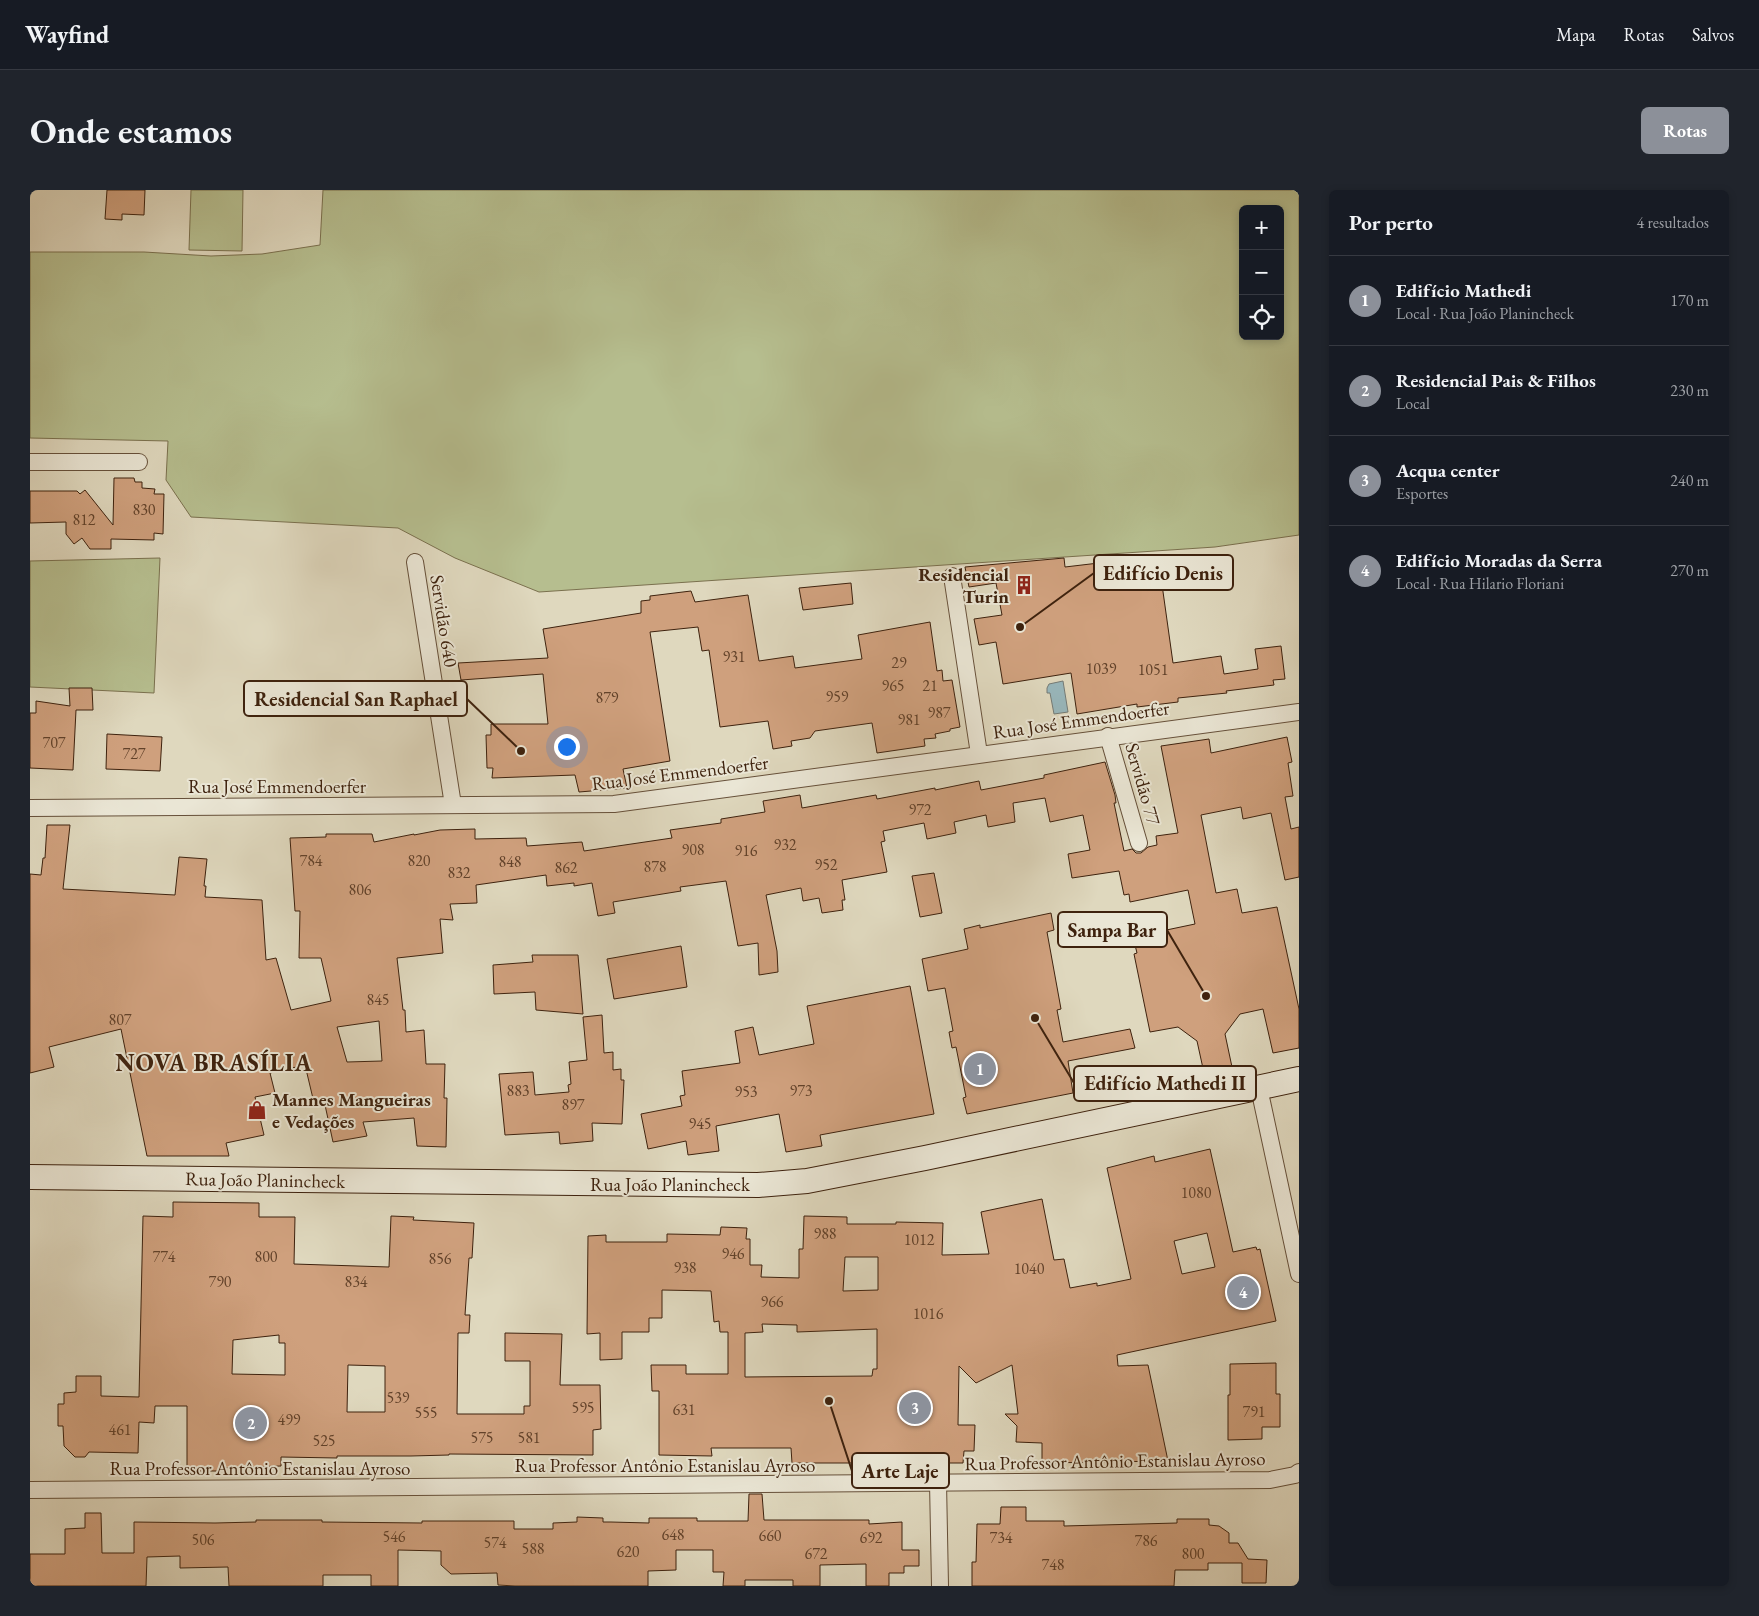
<!DOCTYPE html>
<html lang="pt">
<meta charset="utf-8">
<style>
body{margin:0;font-family:"EB Garamond",serif;background:#20242c;color:#f1f3f6}
.controls{position:absolute;right:15px;top:15px;display:grid;overflow:hidden;border-radius:8px;box-shadow:0 2px 8px #0003}
.controls button{width:45px;height:45px;display:grid;place-items:center;padding:0;border:0;border-bottom:1px solid #363941;background:#171b24;color:#f1f3f6;font:25px sans-serif}
.you{position:absolute;left:536px;top:556px;width:18px;height:18px;margin:-12px;border:4px solid #fff;border-radius:50%;background:#1a73e8;box-shadow:0 0 0 8px #1a73e833}
.badge{display:grid;place-items:center;width:32px;height:32px;border-radius:50%;background:#8c9099;color:#fff;font-size:16px;font-weight:700}
.pin{position:absolute;translate:-50% -50%;border:2px solid #fff;box-shadow:0 1px 5px #0006}
.list{margin:0;padding:0;list-style:none}
h2{display:flex;justify-content:space-between;align-items:center;height:65px;margin:0;padding:0 20px;font-size:21px}
h2 small{font-size:16px;font-weight:400;color:#9ea1a6}
.list li{display:grid;grid-template-columns:32px 1fr auto;gap:15px;align-items:center;box-sizing:border-box;height:90px;padding:0 20px;border-top:1px solid #363941}
.list b{display:block;font-size:19px;white-space:nowrap}
.list p{margin:0;font-size:16px;white-space:nowrap;color:#9ea1a6}
.list em{font-size:16px;font-style:normal;color:#9ea1a6}
.icon{flex:none;width:28px;height:28px;fill:none;stroke:currentColor;stroke-width:2;stroke-linecap:round;stroke-linejoin:round}
.map{position:relative;flex:none;width:1269px;height:1396px;overflow:hidden;border-radius:8px}
header{display:flex;align-items:center;gap:30px;box-sizing:border-box;height:70px;padding:0 25px;background:#171b24;border-bottom:1px solid #363941}
header strong{font-size:24px}
nav{display:flex;gap:28px;margin-inline-start:auto;font-size:18px}
.intro{display:flex;align-items:center;justify-content:space-between;box-sizing:border-box;height:120px;padding:0 30px}
h1{margin:0;font-size:35px}
.button{padding:12px 22px;border-radius:8px;background:#8c9099;color:#fff;font-size:18px;font-weight:700}
main{display:flex;gap:30px;padding:0 30px}
aside{flex:1;background:#171b24;border-radius:8px;box-shadow:0 2px 8px #0003}
.map>svg:first-child{display:block}
</style>
<header>
<strong>Wayfind</strong>
<nav><a>Mapa</a><a>Rotas</a><a>Salvos</a></nav>
</header>
<div class="intro"><h1>Onde estamos</h1><a class="button">Rotas</a></div>
<main>
<div class="map">
<svg width="1269" height="1396" viewBox="0 0 1269 1396">
<rect width="100%" height="100%" fill="#dfd8be"/>
<filter id="stains"><feTurbulence type="fractalNoise" baseFrequency=".004" numOctaves="4"/><feColorMatrix values="0 0 0 0 .2 0 0 0 0 .09 0 0 0 0 .02 0 0 0 .5 -.17"/></filter>
<radialGradient id="worn" r=".72"><stop offset=".6" stop-color="#630" stop-opacity="0"/><stop offset="1" stop-color="#630" stop-opacity=".3"/></radialGradient>
<g fill="#b6be8f" stroke="#7a704e" fill-rule="evenodd">
<path d="M 161,0 L 213,0 L 212,61 L 159,60 Z"/>
<path d="M 293,0 L 1269,0 L 1269,345 L 1185,357 L 509,402 L 425,368 L 368,338 L 161,327 L 136,290 L 138,251 L 0,248 L 0,62 L 114,62 L 181,66 L 232,64 L 290,55 ZM 1213,19 L 1250,19 L 1250,146 L 1213,146 Z"/>
<path d="M 130,368 L 124,503 L 0,497 L 0,371 Z"/>
</g>
<path fill="#98b7bc" stroke="#747b76" d="M 1033,491 L 1038,522 L 1024,524 L 1020,503 L 1017,503 L 1017,498 L 1019,494 Z"/>
<g fill="#cfa07d" stroke="#3e220e" fill-rule="evenodd">
<path d="M 77,0 L 115,0 L 114,25 L 92,24 L 92,30 L 75,29 Z"/>
<path d="M 84,288 L 104,288 L 105,292 L 112,292 L 112,298 L 125,299 L 124,304 L 134,304 L 133,344 L 124,343 L 124,350 L 81,349 L 81,359 L 60,359 L 52,348 L 44,354 L 36,344 L 36,332 L 0,333 L 0,301 L 47,301 L 50,304 L 55,300 L 83,335 Z"/>
<path d="M 1128,366 L 1143,473 L 1191,466 L 1194,484 L 1228,479 L 1225,459 L 1251,456 L 1255,489 L 1243,490 L 1244,495 L 1196,501 L 1197,503 L 1148,508 L 1148,512 L 1107,517 L 1107,514 L 1047,524 L 1041,483 L 973,494 L 966,452 L 949,455 L 944,429 L 972,425 L 966,393 L 939,397 L 935,377 L 1034,368 L 1035,377 Z"/>
<path d="M 821,393 L 823,414 L 773,420 L 769,398 Z"/>
<path d="M 661,401 L 665,412 L 718,405 L 729,471 L 763,466 L 765,478 L 832,469 L 828,445 L 900,432 L 907,481 L 912,480 L 913,491 L 922,490 L 930,537 L 920,539 L 920,541 L 905,544 L 906,548 L 894,549 L 895,556 L 847,563 L 842,533 L 785,541 L 780,548 L 761,551 L 762,556 L 743,559 L 738,531 L 690,537 L 679,460 L 672,461 L 668,437 L 620,442 L 640,571 L 593,579 L 597,598 L 549,602 L 545,585 L 462,588 L 463,578 L 457,578 L 456,545 L 461,545 L 461,534 L 518,534 L 513,484 L 431,490 L 428,473 L 518,468 L 513,439 L 611,423 L 611,411 L 620,410 L 620,406 Z"/>
<path d="M 39,498 L 62,498 L 63,520 L 46,520 L 43,580 L 0,578 L 0,523 L 6,523 L 6,511 L 40,516 Z"/>
<path d="M 77,544 L 132,547 L 130,581 L 76,579 Z"/>
<path d="M 1257,547 L 1262,572 L 1258,573 L 1263,606 L 1255,607 L 1261,639 L 1269,637 L 1269,687 L 1255,690 L 1241,623 L 1213,629 L 1211,617 L 1171,625 L 1186,703 L 1207,699 L 1212,723 L 1247,717 L 1269,819 L 1269,858 L 1243,863 L 1233,819 L 1210,824 L 1195,844 L 1202,877 L 1174,883 L 1167,851 L 1148,837 L 1120,842 L 1104,764 L 1107,763 L 1103,747 L 1165,734 L 1158,700 L 1100,712 L 1099,704 L 1094,705 L 1089,681 L 1042,688 L 1038,664 L 1060,660 L 1053,625 L 1020,632 L 1015,608 L 983,613 L 985,632 L 958,637 L 956,625 L 924,632 L 926,643 L 897,649 L 894,633 L 853,641 L 855,651 L 851,652 L 857,682 L 812,690 L 815,710 L 812,710 L 813,720 L 792,723 L 789,708 L 773,711 L 771,698 L 736,705 L 747,761 L 748,782 L 729,785 L 728,753 L 708,756 L 696,691 L 650,697 L 651,701 L 583,712 L 585,723 L 568,726 L 562,693 L 544,696 L 544,693 L 517,696 L 516,685 L 446,695 L 447,713 L 420,714 L 423,730 L 410,729 L 413,763 L 367,768 L 373,820 L 375,820 L 376,842 L 394,840 L 396,874 L 415,874 L 414,908 L 417,908 L 416,957 L 387,956 L 384,928 L 333,932 L 337,946 L 303,952 L 295,915 L 285,917 L 275,875 L 240,883 L 245,903 L 225,907 L 234,945 L 196,953 L 199,966 L 117,966 L 91,839 L 19,857 L 24,877 L 0,883 L 0,684 L 11,685 L 13,668 L 15,668 L 17,635 L 40,635 L 33,699 L 145,705 L 149,667 L 177,669 L 174,696 L 176,696 L 175,707 L 232,710 L 236,770 L 246,768 L 261,820 L 301,811 L 291,768 L 269,768 L 270,721 L 265,721 L 260,648 L 296,647 L 296,644 L 342,644 L 344,652 L 384,644 L 384,645 L 410,640 L 445,639 L 445,649 L 496,648 L 497,656 L 552,652 L 554,661 L 642,648 L 640,640 L 691,633 L 691,629 L 735,622 L 733,611 L 770,605 L 772,618 L 846,605 L 847,609 L 905,598 L 905,600 L 949,591 L 951,600 L 1014,588 L 1014,585 L 1075,572 L 1085,605 L 1086,613 L 1084,613 L 1094,661 L 1102,659 L 1106,663 L 1111,663 L 1118,657 L 1127,655 L 1126,646 L 1148,643 L 1131,556 L 1179,549 L 1181,563 ZM 349,831 L 352,871 L 317,872 L 307,837 Z"/>
<path d="M 904,683 L 912,723 L 890,727 L 882,686 Z"/>
<path d="M 1021,723 L 1024,740 L 1017,742 L 1031,819 L 1027,820 L 1033,852 L 1100,839 L 1105,858 L 1038,871 L 1043,903 L 937,924 L 933,908 L 936,907 L 926,857 L 922,858 L 919,842 L 923,841 L 915,798 L 898,801 L 892,769 L 938,759 L 934,739 L 950,735 L 950,738 Z"/>
<path d="M 651,756 L 657,797 L 584,809 L 577,769 Z"/>
<path d="M 502,765 L 548,765 L 553,824 L 506,820 L 505,802 L 464,804 L 463,775 L 503,772 Z"/>
<path d="M 880,796 L 904,924 L 790,945 L 792,956 L 756,962 L 749,924 L 686,936 L 689,961 L 658,965 L 656,951 L 618,959 L 611,924 L 652,916 L 650,906 L 655,905 L 652,881 L 710,873 L 705,841 L 723,837 L 729,865 L 784,854 L 777,816 Z"/>
<path d="M 572,825 L 574,863 L 583,862 L 583,880 L 591,879 L 591,890 L 594,890 L 592,934 L 562,933 L 563,951 L 530,954 L 529,942 L 475,945 L 469,884 L 503,882 L 505,905 L 539,902 L 538,895 L 541,894 L 539,872 L 557,870 L 553,827 Z"/>
<path d="M 1180,959 L 1203,1062 L 1226,1057 L 1227,1060 L 1230,1059 L 1246,1131 L 1087,1165 L 1088,1176 L 1118,1175 L 1138,1271 L 1012,1273 L 1012,1253 L 986,1252 L 987,1236 L 975,1224 L 988,1224 L 982,1175 L 946,1193 L 929,1176 L 928,1235 L 945,1235 L 944,1261 L 934,1261 L 933,1273 L 762,1273 L 761,1258 L 681,1258 L 682,1266 L 629,1265 L 629,1201 L 622,1201 L 621,1175 L 656,1175 L 656,1184 L 698,1184 L 698,1142 L 690,1142 L 689,1131 L 684,1132 L 681,1101 L 632,1100 L 632,1128 L 619,1128 L 619,1142 L 592,1142 L 592,1169 L 570,1170 L 570,1143 L 557,1144 L 558,1046 L 576,1045 L 576,1052 L 637,1052 L 637,1044 L 690,1045 L 691,1037 L 717,1038 L 716,1049 L 720,1049 L 720,1075 L 732,1075 L 731,1087 L 769,1088 L 769,1059 L 773,1059 L 774,1026 L 817,1027 L 817,1034 L 866,1034 L 866,1032 L 913,1033 L 912,1065 L 959,1064 L 951,1022 L 1012,1009 L 1024,1070 L 1034,1069 L 1040,1098 L 1067,1093 L 1067,1096 L 1101,1089 L 1077,978 L 1124,966 L 1125,972 ZM 1177,1043 L 1185,1077 L 1152,1084 L 1144,1051 ZM 815,1067 L 848,1067 L 848,1100 L 813,1101 ZM 732,1134 L 767,1135 L 767,1142 L 847,1139 L 847,1179 L 843,1179 L 842,1186 L 715,1187 L 715,1143 L 733,1142 Z"/>
<path d="M 143,1012 L 229,1013 L 229,1027 L 265,1027 L 264,1074 L 359,1077 L 361,1026 L 384,1027 L 383,1030 L 444,1033 L 442,1068 L 439,1068 L 435,1125 L 440,1125 L 439,1143 L 428,1143 L 427,1224 L 494,1224 L 494,1216 L 500,1216 L 500,1171 L 475,1171 L 475,1143 L 532,1144 L 530,1195 L 570,1195 L 571,1239 L 563,1240 L 563,1265 L 419,1264 L 419,1265 L 381,1266 L 307,1266 L 307,1268 L 251,1267 L 251,1276 L 189,1278 L 189,1281 L 157,1281 L 157,1216 L 125,1216 L 124,1233 L 109,1232 L 108,1263 L 59,1262 L 55,1267 L 45,1267 L 34,1256 L 33,1236 L 28,1236 L 28,1214 L 34,1214 L 34,1203 L 46,1202 L 46,1186 L 71,1186 L 71,1206 L 109,1207 L 113,1026 L 143,1027 ZM 249,1145 L 249,1153 L 255,1153 L 255,1185 L 202,1184 L 203,1150 ZM 318,1175 L 355,1176 L 355,1222 L 317,1222 Z"/>
<path d="M 1246,1173 L 1246,1204 L 1250,1204 L 1250,1237 L 1232,1237 L 1232,1249 L 1198,1250 L 1198,1205 L 1200,1205 L 1200,1174 Z"/>
<path d="M 719,1304 L 732,1304 L 734,1330 L 839,1330 L 839,1334 L 872,1332 L 872,1360 L 889,1360 L 889,1376 L 874,1376 L 874,1383 L 859,1383 L 859,1396 L 836,1396 L 836,1374 L 790,1375 L 790,1396 L 763,1396 L 763,1390 L 715,1390 L 715,1396 L 693,1396 L 694,1382 L 683,1382 L 683,1360 L 646,1360 L 646,1380 L 618,1381 L 618,1396 L 485,1396 L 468,1395 L 467,1383 L 421,1384 L 411,1375 L 411,1361 L 368,1360 L 368,1396 L 341,1396 L 341,1385 L 293,1385 L 293,1396 L 199,1396 L 198,1377 L 150,1378 L 150,1366 L 117,1367 L 116,1396 L 0,1396 L 0,1364 L 35,1364 L 35,1339 L 55,1338 L 55,1323 L 71,1323 L 72,1363 L 104,1363 L 104,1332 L 185,1333 L 226,1332 L 226,1330 L 292,1330 L 292,1332 L 392,1333 L 392,1331 L 484,1331 L 484,1339 L 523,1339 L 523,1333 L 547,1332 L 547,1327 L 573,1328 L 573,1332 L 581,1332 L 619,1333 L 619,1328 L 667,1328 L 667,1331 L 718,1331 Z"/>
<path d="M 971,1317 L 996,1317 L 996,1331 L 1034,1331 L 1034,1336 L 1147,1333 L 1147,1329 L 1179,1329 L 1179,1335 L 1189,1336 L 1199,1343 L 1199,1353 L 1208,1353 L 1218,1369 L 1237,1370 L 1236,1393 L 1212,1393 L 1212,1373 L 1178,1373 L 1178,1380 L 1145,1380 L 1144,1396 L 942,1396 L 942,1372 L 946,1372 L 947,1334 L 970,1334 Z"/>
</g>
<g fill="none" stroke-linecap="round" stroke-linejoin="round">
<g stroke="#66503a" stroke-width="18">
<g id="street">
<path d="M 0,272 L 109,272"/>
<path d="M 385,372 L 423,615"/>
<path d="M 922,386 L 949,564"/>
<path d="M 1078,546 L 1109,653"/>
<path d="M 0,618 L 584,614 L 1269,522"/>
<path d="M 1229,898 L 1269,1084"/>
<path d="M 908,1292 L 910,1396"/>
<path d="M 0,1300 L 1240,1290 L 1265,1285 L 1269,1282"/>
</g>
</g>
<g stroke="#3e220e" stroke-width="26">
<path id="secondary" d="M 0,987 L 728,995 L 777,991 L 895,968 L 1269,889"/>
</g>
<use href="#street" stroke="#eae6d5" stroke-width="16"/>
<use href="#secondary" stroke="#eae6d5" stroke-width="24"/>
</g>
<defs>
<g id="building-bare" transform="scale(1.5)"><path d="M-4-6H4V6H1V3H-1V6H-4ZM-2.5-4.3h1.7v1.8h-1.7ZM.8-4.3h1.7v1.8H.8ZM-2.5-1h1.7V.8h-1.7ZM.8-1h1.7V.8H.8Z" fill="#8f2418" stroke="#eae6d5" stroke-width="2.5" paint-order="stroke"/></g>
<g id="shop-bare" transform="scale(1.5)"><path d="M-5-2.5h2.3a2.7 3.5 0 0 1 5.4 0H5L5.5 6h-11ZM-1.5-2.5h3a1.5 2.3 0 0 0-3 0Z" fill="#8f2418" stroke="#eae6d5" stroke-width="2.5" paint-order="stroke"/></g>
</defs>
<g fill-rule="evenodd">
<use href="#building-bare" x="994" y="395"/>
<use href="#shop-bare" x="227" y="920"/>
</g>
<g text-anchor="middle" dominant-baseline="central" stroke-width="4" stroke-linejoin="round" paint-order="stroke">
<g font-size="16" fill="#62422a">
<text x="114" y="319">830</text>
<text x="54" y="329">812</text>
<text x="704" y="466">931</text>
<text x="869" y="472">29</text>
<text x="1071" y="478">1039</text>
<text x="1123" y="479">1051</text>
<text x="863" y="495">965</text>
<text x="900" y="495">21</text>
<text x="807" y="506">959</text>
<text x="577" y="507">879</text>
<text x="909" y="522">987</text>
<text x="879" y="529">981</text>
<text x="24" y="552">707</text>
<text x="104" y="563">727</text>
<text x="890" y="619">972</text>
<text x="755" y="654">932</text>
<text x="663" y="659">908</text>
<text x="716" y="660">916</text>
<text x="281" y="670">784</text>
<text x="389" y="670">820</text>
<text x="480" y="671">848</text>
<text x="796" y="674">952</text>
<text x="625" y="676">878</text>
<text x="536" y="677">862</text>
<text x="429" y="682">832</text>
<text x="330" y="699">806</text>
<text x="348" y="809">845</text>
<text x="90" y="829">807</text>
<text x="488" y="900">883</text>
<text x="771" y="900">973</text>
<text x="716" y="901">953</text>
<text x="543" y="914">897</text>
<text x="670" y="933">945</text>
<text x="1166" y="1002">1080</text>
<text x="795" y="1043">988</text>
<text x="889" y="1049">1012</text>
<text x="703" y="1063">946</text>
<text x="134" y="1066">774</text>
<text x="236" y="1066">800</text>
<text x="410" y="1068">856</text>
<text x="655" y="1077">938</text>
<text x="999" y="1078">1040</text>
<text x="190" y="1091">790</text>
<text x="326" y="1091">834</text>
<text x="742" y="1111">966</text>
<text x="898" y="1123">1016</text>
<text x="368" y="1207">539</text>
<text x="553" y="1217">595</text>
<text x="654" y="1219">631</text>
<text x="1224" y="1221">791</text>
<text x="396" y="1222">555</text>
<text x="259" y="1229">499</text>
<text x="90" y="1239">461</text>
<text x="452" y="1247">575</text>
<text x="499" y="1247">581</text>
<text x="294" y="1250">525</text>
<text x="643" y="1344">648</text>
<text x="740" y="1345">660</text>
<text x="364" y="1346">546</text>
<text x="841" y="1347">692</text>
<text x="971" y="1347">734</text>
<text x="173" y="1349">506</text>
<text x="1116" y="1350">786</text>
<text x="465" y="1352">574</text>
<text x="503" y="1358">588</text>
<text x="598" y="1361">620</text>
<text x="786" y="1363">672</text>
<text x="1163" y="1363">800</text>
<text x="1023" y="1374">748</text>
</g>
<g font-size="19" font-weight="bold" fill="#3e220e" stroke="#eae6d5" text-anchor="end">
<text x="979" y="384">Residencial<tspan x="979" dy="22">Turin</tspan></text>
<text x="242" y="909" text-anchor="start">Mannes Mangueiras<tspan x="242" dy="22">e Vedações</tspan></text>
</g>
<g font-size="19" fill="#3e220e" stroke="#eae6d5">
<text transform="translate(414 431) rotate(81)">Servidão 640</text>
<text transform="translate(1051 530) rotate(-8)">Rua José Emmendoerfer</text>
<text transform="translate(650 583) rotate(-7)">Rua José Emmendoerfer</text>
<text transform="translate(1113 594) rotate(74)">Servidão 77</text>
<text x="247" y="596">Rua José Emmendoerfer</text>
<text transform="translate(235 990) rotate(1)">Rua João Planincheck</text>
<text x="640" y="994">Rua João Planincheck</text>
<text transform="translate(1085 1271) rotate(-1)">Rua Professor Antônio Estanislau Ayroso</text>
<text x="635" y="1275">Rua Professor Antônio Estanislau Ayroso</text>
<text x="230" y="1278">Rua Professor Antônio Estanislau Ayroso</text>
</g>
<g font-size="24" font-weight="bold" letter-spacing="1" fill="#3e220e" stroke="#eae6d5">
<text x="184" y="872">NOVA BRASÍLIA</text>
</g>
</g>
<path fill="none" stroke="#3e220e" stroke-width="2" d="M990 437L1064 383M491 561L437 509M1176 806L1137 740M1005 828L1044 893M799 1211L822 1281"/>
<g fill="#3e220e" stroke="#eae6d5" stroke-width="2">
<circle cx="990" cy="437" r="5"/>
<circle cx="491" cy="561" r="5"/>
<circle cx="1176" cy="806" r="5"/>
<circle cx="1005" cy="828" r="5"/>
<circle cx="799" cy="1211" r="5"/>
</g>
<g fill="#eae6d5" stroke="#3e220e" stroke-width="2">
<rect x="1064" y="365" width="139" height="35" rx="5"/>
<rect x="214" y="491" width="223" height="35" rx="5"/>
<rect x="1028" y="722" width="109" height="35" rx="5"/>
<rect x="1044" y="876" width="182" height="35" rx="5"/>
<rect x="822" y="1263" width="97" height="35" rx="5"/>
</g>
<g font-size="20" text-anchor="middle" font-weight="bold" fill="#3e220e">
<text x="1133" y="390">Edifício Denis</text>
<text x="326" y="516">Residencial San Raphael</text>
<text x="1082" y="747">Sampa Bar</text>
<text x="1135" y="900">Edifício Mathedi II</text>
<text x="870" y="1288">Arte Laje</text>
</g>
<rect width="100%" height="100%" filter="url(#stains)"/>
<rect width="100%" height="100%" fill="url(#worn)"/>
</svg>
<div class="controls">
<button>+</button>
<button>−</button>
<button><svg class="icon" aria-label="locate" viewBox="0 0 24 24"><circle cx="12" cy="12" r="6"/><path d="M12 2v4M12 18v4M2 12h4M18 12h4"/></svg></button>
</div>
<div class="you"></div>
<div class="pin badge" style="left:950px;top:879px">1</div>
<div class="pin badge" style="left:221px;top:1233px">2</div>
<div class="pin badge" style="left:885px;top:1218px">3</div>
<div class="pin badge" style="left:1213px;top:1102px">4</div>
</div>
<aside>
<h2>Por perto<small>4 resultados</small></h2>
<ul class="list">
<li><span class="badge">1</span><div><b>Edifício Mathedi</b><p>Local · Rua João Planincheck</p></div><em>170 m</em></li>
<li><span class="badge">2</span><div><b>Residencial Pais &amp; Filhos</b><p>Local</p></div><em>230 m</em></li>
<li><span class="badge">3</span><div><b>Acqua center</b><p>Esportes</p></div><em>240 m</em></li>
<li><span class="badge">4</span><div><b>Edifício Moradas da Serra</b><p>Local · Rua Hilario Floriani</p></div><em>270 m</em></li>
</ul>
</aside>
</main>
